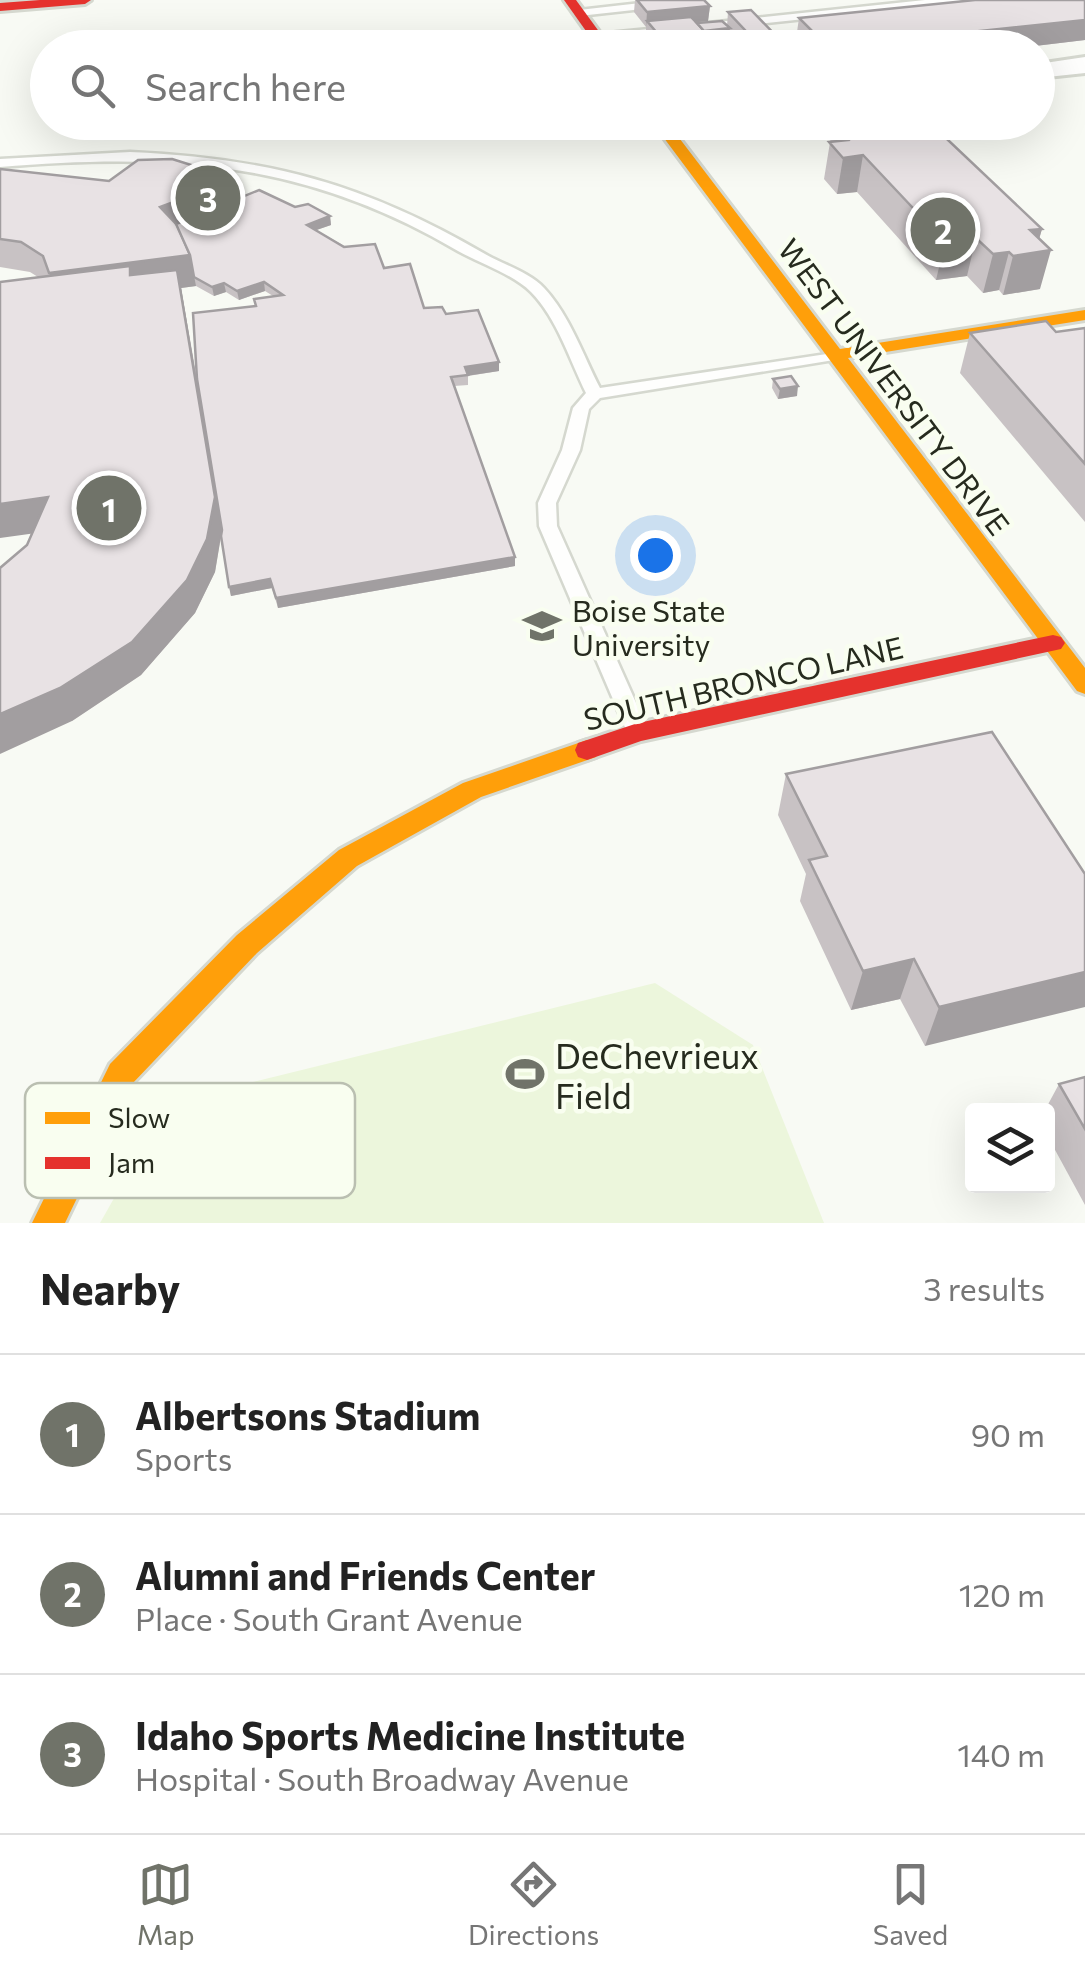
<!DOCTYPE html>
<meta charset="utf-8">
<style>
body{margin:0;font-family:Commissioner,sans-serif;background:#f6f6f6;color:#222}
.controls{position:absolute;right:30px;bottom:30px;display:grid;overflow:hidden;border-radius:10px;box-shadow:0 10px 40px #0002}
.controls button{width:90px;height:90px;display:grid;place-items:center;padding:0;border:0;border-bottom:2px solid #e0e0e0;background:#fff;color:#222;font:50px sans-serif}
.you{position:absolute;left:655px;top:555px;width:35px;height:35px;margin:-25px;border:8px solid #fff;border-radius:50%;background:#1a73e8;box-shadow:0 0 0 15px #1a73e833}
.badge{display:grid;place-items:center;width:65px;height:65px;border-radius:50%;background:#707369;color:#fff;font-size:32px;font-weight:700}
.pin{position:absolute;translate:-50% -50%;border:5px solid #fff;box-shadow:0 2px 10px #0006}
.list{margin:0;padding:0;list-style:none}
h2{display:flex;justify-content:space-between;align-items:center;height:130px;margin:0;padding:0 40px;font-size:42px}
h2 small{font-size:32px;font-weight:400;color:#767676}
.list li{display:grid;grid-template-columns:65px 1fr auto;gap:30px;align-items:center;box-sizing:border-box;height:160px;padding:0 40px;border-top:2px solid #e0e0e0}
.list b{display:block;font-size:38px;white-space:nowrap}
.list p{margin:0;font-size:32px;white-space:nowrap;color:#767676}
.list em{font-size:32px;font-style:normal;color:#767676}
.icon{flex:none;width:55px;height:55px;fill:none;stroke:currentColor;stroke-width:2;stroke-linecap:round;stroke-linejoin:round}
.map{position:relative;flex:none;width:1085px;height:1223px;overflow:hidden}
.search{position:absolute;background:#fff;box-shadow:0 10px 40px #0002;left:30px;right:30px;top:30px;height:110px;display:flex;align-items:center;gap:25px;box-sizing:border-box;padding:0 35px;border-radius:55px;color:#767676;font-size:38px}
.sheet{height:610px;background:#fff}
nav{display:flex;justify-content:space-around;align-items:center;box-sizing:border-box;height:140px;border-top:2px solid #e0e0e0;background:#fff;font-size:28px;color:#767676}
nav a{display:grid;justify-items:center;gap:5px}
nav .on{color:#707369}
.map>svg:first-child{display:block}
</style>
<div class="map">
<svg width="1085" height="1223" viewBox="0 0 1085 1223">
<rect width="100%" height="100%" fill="#f8faf4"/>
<path fill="#ecf6dc" d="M 655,983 L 753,1045 L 824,1223 L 100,1223 L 168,1103 Z"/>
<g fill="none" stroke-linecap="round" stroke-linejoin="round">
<g stroke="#d5d8cf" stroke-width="5">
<g id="lane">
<path d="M 667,0 L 702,0 L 697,3 L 579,16 L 573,13 L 579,10 Z"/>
<path d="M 925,0 L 961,0 L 956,3 L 699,30 L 693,27 L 699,24 Z"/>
<path d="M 670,27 L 676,30 L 674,32 L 598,40 L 592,37 L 598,34 Z"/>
<path d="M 130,152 C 269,158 365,184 485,254 C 504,265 529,272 544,288 C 570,316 583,355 600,388 L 840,352 L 842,355 L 834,360 L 600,398 L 589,409 L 580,450 L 556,503 L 557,526 L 649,732 L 646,738 L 630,738 L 627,732 L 539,526 L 538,503 L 562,450 L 573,408 L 586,393 C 570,361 557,318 531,292 C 513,274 481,264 458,251 C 305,161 173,153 0,167 L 0,159 Z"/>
</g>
</g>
<g stroke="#d5d8cf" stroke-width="6">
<path id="street" d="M 1085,57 L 1085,73 L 1038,78 L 1038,64 Z"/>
</g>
<g stroke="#d5d8cf" stroke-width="6">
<g id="slow">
<path d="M 652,122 L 667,122 L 840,349 L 1085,310 L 1085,320 L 848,358 L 1085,668 L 1085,694 L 1077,691 Z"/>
<path d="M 587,740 L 596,743 L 599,750 L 596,757 L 481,797 L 357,866 L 257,953 L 132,1084 L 65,1223 L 32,1223 L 110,1064 L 237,935 L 339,850 L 463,783 Z"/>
</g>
</g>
<g stroke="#d5d8cf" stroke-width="6">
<g id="jam">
<path d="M 40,0 L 91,0 L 85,4 L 0,11 L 0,3 Z"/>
<path d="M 564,0 L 576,0 L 611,48 L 598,48 Z"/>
<path d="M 1053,635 L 1061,637 L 1065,643 L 1061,649 L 641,741 L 587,760 L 578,757 L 575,750 L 578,743 L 638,723 Z"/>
</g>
</g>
<use href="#lane" fill="#fefefd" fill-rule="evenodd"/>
<use href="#street" fill="#fefefd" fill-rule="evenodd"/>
<use href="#slow" fill="#ff9f0a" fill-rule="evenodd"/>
<use href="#jam" fill="#e5322d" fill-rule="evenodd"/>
</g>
<g fill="#c8c2c4" fill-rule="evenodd">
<path d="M 635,0 L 704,0 L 710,6 L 708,21 L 695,22 L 697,23 L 727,26 L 728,12 L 788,48 L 746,48 L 730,30 L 729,36 L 707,38 L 723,48 L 655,48 L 646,36 L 646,27 L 634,12 Z"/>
<path d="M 1085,0 L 1085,40 L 1018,48 L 804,48 L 796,39 L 799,18 Z"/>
<path d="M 833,124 L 1042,229 L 1039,239 L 1040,289 L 1003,295 L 999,290 L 983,293 L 967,276 L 936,280 L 857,192 L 837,194 L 824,179 Z"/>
<path d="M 0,169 L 109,181 L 221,206 L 295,207 L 330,216 L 331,225 L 316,230 L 384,268 L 424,308 L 446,314 L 499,371 L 468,376 L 468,385 L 454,386 L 515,557 L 515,566 L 278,608 L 272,588 L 231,596 L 221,536 L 215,572 L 195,613 L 141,675 L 72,721 L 27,545 L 31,534 L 38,277 L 30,272 L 0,267 ZM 196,286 L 214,296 L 226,292 L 239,300 L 265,291 L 273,296 L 256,306 L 197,379 L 181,288 Z"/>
<path d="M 1085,328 L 1085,522 L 960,373 L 970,333 L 1056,332 Z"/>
<path d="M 773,379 L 797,396 L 778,399 L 772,388 Z"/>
<path d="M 786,774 L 1085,874 L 925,1046 L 900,999 L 851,1010 L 800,901 L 806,874 L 778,815 Z"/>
<path d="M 1085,1077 L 1085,1205 L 1048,1137 L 1048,1110 L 1045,1110 L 1059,1084 Z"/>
</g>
<g fill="#a29ea0">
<path d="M 710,6 L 708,21 L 651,27 L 647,21 L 646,27 L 647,12 Z"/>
<path d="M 1085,20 L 1085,40 L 1018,48 L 828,48 Z"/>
<path d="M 730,28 L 729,36 L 666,43 L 665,48 L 662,48 L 663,40 L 703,31 Z"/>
<path d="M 863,155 L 857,192 L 837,194 L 843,158 Z"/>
<path d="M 217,186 L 222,216 L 171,235 L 160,207 Z"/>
<path d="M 330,216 L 331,225 L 308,233 L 307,225 Z"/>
<path d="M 1042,229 L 1035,253 L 1051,250 L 1040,289 L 1003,295 L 1013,256 L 1030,230 Z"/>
<path d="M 976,238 L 967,276 L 936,280 L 945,242 Z"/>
<path d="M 1009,252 L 999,290 L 983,293 L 993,254 Z"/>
<path d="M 190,255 L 196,286 L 181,288 L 222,530 L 215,572 L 195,613 L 141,675 L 72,721 L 0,754 L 0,714 L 60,688 L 58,304 L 49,273 Z"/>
<path d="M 264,282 L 265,291 L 239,300 L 237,291 Z"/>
<path d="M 224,283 L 226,292 L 214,296 L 212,287 Z"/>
<path d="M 499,362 L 499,371 L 466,376 L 465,367 Z"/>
<path d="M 798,386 L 797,396 L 778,399 L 780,389 Z"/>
<path d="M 48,497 L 58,530 L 0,538 L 0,504 Z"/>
<path d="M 515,557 L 515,566 L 278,608 L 276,598 Z"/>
<path d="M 270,579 L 272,588 L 231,596 L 229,587 Z"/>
<path d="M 914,959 L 900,999 L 851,1010 L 863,971 Z"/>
<path d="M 1085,972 L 1085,1007 L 925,1046 L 939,1007 Z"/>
</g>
<g fill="#e8e2e4" stroke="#a29ea0" stroke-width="2.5">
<path d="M 637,0 L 704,0 L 710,6 L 647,12 Z"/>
<path d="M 975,0 L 1085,0 L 1085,20 L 828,47 L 799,18 Z"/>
<path d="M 751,10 L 788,48 L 762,48 L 728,12 Z"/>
<path d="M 691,17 L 708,35 L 663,40 L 647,21 Z"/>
<path d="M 722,21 L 730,28 L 704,31 L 697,23 Z"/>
<path d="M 714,38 L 723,48 L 669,48 L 666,43 Z"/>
<path d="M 847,122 L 929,122 L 1042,229 L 1030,230 L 1051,250 L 1013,256 L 1009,252 L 993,254 L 976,238 L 945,242 L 863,155 L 843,158 L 829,142 L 848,140 L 833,124 Z"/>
<path d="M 172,159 L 201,168 L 217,186 L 160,207 L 177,225 L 190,255 L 49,273 L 43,256 L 21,242 L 0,239 L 0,169 L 109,181 L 138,160 Z"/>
<path d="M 259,190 L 295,207 L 308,204 L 330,216 L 307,225 L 344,247 L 375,244 L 384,268 L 410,264 L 424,308 L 442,307 L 446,314 L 478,310 L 499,362 L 465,367 L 468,375 L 451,377 L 515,557 L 276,598 L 270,579 L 229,587 L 221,536 L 222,530 L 197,379 L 193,313 L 256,306 L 254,299 L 283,295 L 264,282 L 237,291 L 224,283 L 212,287 L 194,277 L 190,255 L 176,224 Z"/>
<path d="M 130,266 L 130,275 L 177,270 L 215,497 L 207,539 L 187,580 L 132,642 L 60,688 L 0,714 L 0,568 L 27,545 L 48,497 L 0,504 L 0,282 Z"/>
<path d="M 1046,321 L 1056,332 L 1085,328 L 1085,464 L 970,333 Z"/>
<path d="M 791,376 L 798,386 L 780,389 L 773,379 Z"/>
<path d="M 992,732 L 1085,874 L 1085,972 L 939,1007 L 914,959 L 863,971 L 809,860 L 827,856 L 786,774 Z"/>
<path d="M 1085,1077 L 1085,1129 L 1059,1084 Z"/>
</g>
<defs>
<g id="university-bare" transform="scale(3)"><path d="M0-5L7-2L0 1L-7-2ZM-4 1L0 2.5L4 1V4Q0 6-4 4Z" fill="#707369" stroke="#f9fef0" stroke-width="2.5" paint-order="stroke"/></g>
<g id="stadium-bare" transform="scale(3)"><path d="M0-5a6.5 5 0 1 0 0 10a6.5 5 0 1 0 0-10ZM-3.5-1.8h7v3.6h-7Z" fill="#707369" stroke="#f9fef0" stroke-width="2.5" paint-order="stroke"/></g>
</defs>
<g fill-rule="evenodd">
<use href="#university-bare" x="542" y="626"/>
<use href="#stadium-bare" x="525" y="1074"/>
</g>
<g text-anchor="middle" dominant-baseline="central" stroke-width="9" stroke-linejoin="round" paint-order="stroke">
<g font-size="30" fill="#262b1e" stroke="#f9fef0">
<text transform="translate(895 386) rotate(53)">WEST UNIVERSITY DRIVE</text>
<text transform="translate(743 682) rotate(-13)">SOUTH BRONCO LANE</text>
</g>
<g font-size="30" fill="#262b1e" stroke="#f9fef0" text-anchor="start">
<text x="572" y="609">Boise State<tspan x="572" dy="34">University</tspan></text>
</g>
<g font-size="35" fill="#262b1e" stroke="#f9fef0" text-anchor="start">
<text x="555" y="1054">DeChevrieux<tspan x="555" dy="40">Field</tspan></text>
</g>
</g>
<rect x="25" y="1083" width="330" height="115" rx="15" fill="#f9fef0" stroke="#babfb1" stroke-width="2.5"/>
<rect x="45" y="1112" width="45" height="12" fill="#ff9f0a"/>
<rect x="45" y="1157" width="45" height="12" fill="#e5322d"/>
<g font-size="28" fill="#262b1e">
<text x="108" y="1128">Slow</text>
<text x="108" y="1173">Jam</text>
</g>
</svg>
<div class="controls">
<button><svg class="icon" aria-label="layers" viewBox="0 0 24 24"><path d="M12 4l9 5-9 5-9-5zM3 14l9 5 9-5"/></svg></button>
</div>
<div class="you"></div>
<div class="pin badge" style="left:109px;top:508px">1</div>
<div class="pin badge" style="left:943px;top:230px">2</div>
<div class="pin badge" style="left:208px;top:198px">3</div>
<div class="search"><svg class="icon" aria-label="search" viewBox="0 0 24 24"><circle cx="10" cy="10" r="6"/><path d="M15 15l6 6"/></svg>Search here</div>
</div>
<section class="sheet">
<h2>Nearby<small>3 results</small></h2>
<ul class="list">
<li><span class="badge">1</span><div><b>Albertsons Stadium</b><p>Sports</p></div><em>90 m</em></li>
<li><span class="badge">2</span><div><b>Alumni and Friends Center</b><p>Place · South Grant Avenue</p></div><em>120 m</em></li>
<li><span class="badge">3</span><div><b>Idaho Sports Medicine Institute</b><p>Hospital · South Broadway Avenue</p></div><em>140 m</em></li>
</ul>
</section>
<nav>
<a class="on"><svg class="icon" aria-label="map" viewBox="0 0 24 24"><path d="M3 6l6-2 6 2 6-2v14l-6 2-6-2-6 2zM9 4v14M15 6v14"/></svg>Map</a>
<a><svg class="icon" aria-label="directions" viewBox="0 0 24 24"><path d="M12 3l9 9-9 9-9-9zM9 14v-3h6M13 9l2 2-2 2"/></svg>Directions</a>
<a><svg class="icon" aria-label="saved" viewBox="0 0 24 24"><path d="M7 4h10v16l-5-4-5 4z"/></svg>Saved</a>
</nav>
